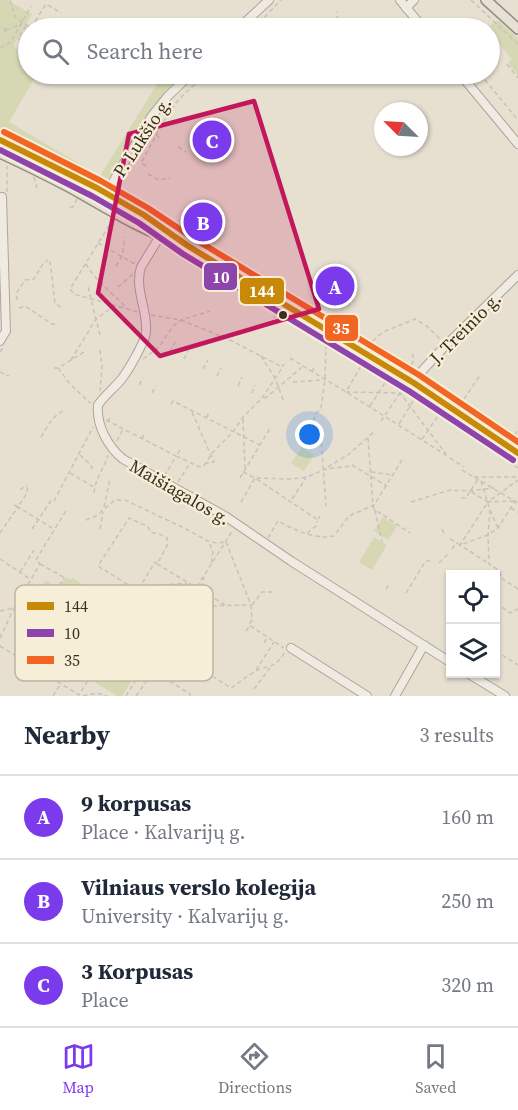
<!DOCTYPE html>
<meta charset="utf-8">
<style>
body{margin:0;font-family:"Source Serif 4",serif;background:#f2f2f3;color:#1f2937}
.controls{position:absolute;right:18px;bottom:18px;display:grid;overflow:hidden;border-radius:0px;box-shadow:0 2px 4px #0004}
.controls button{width:54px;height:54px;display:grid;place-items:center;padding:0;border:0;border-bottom:2px solid #e0e1e3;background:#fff;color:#1f2937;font:30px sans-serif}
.compass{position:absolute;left:374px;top:102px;width:54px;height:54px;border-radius:50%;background:#fff;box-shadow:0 2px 4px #0004;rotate:294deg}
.you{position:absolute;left:310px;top:435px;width:21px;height:21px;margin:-15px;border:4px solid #fff;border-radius:50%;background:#1a73e8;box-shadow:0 0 0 9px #1a73e833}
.badge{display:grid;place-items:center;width:39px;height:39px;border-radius:50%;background:#7c3aed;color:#fff;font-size:20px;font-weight:700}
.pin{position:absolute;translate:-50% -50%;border:3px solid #fff;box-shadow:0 2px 6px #0006}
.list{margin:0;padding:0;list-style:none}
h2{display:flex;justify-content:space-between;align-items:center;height:78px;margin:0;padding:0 24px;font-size:26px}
h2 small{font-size:20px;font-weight:400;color:#747a83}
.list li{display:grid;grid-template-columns:39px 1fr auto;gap:18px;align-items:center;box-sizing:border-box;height:84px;padding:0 24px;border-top:2px solid #e0e1e3}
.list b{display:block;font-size:22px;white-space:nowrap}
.list p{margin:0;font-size:20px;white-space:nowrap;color:#747a83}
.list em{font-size:20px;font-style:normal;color:#747a83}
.icon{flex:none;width:33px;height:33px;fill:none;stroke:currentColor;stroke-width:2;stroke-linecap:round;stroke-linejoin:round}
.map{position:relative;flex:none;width:518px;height:696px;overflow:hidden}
.search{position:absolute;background:#fff;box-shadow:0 2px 4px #0004;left:18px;right:18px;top:18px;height:66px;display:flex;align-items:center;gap:15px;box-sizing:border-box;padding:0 21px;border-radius:33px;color:#747a83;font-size:22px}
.sheet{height:330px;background:#fff}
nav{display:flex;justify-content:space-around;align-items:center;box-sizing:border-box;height:84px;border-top:2px solid #e0e1e3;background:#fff;font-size:16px;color:#747a83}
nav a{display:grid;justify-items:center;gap:3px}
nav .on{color:#7c3aed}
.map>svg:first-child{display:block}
</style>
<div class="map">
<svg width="518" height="696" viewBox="0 0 518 696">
<rect width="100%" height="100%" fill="#e7e0d1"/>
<g fill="#d6d7b3">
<path d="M 0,0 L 7,0 L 32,14 L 14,45 L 16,49 L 28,50 L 28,74 L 37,74 L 9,122 L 100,176 L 162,76 L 164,74 L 168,74 L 177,81 L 156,104 L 109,178 L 103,180 L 54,154 L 0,129 Z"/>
<path d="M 499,21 L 518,38 L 518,75 L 508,63 L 512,59 L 499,44 L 496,46 L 490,43 L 490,37 L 494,34 L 490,30 L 490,26 L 494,22 Z"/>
<path d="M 302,447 L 314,455 L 304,471 L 291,463 Z"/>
<path d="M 383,517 L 397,526 L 388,540 L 374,531 Z"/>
<path d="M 374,537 L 387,545 L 372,570 L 359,562 Z"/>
<path d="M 66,577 L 71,580 L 72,578 L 157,631 L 156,633 L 160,635 L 122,696 L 117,696 L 26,640 Z"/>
<path d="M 46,580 L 58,588 L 43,611 L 31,603 Z"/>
<path d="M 29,605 L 42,613 L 27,637 L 14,629 Z"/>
</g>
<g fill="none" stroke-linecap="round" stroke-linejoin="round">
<g stroke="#ada599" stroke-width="10">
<g id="minor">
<path d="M 400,0 L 423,28"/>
<path d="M 406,8 L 414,0"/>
<path d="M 239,28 L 269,0"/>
<path d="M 460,74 L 518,144"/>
<path d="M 100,204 L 151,117 L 168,96 L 191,74"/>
<path d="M 160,236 L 141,267 C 134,289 148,310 146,332 C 145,342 127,373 120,381 C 113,389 104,396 98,405 C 96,425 108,447 123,459 L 225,516 L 291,561 L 450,662"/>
<path d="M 0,341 L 6,331 L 2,197"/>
<path d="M 414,383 L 421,372 L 446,345 L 518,275"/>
<path d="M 291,648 L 367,696"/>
<path d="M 469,674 L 505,696"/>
<path d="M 395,696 L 424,645"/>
</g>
</g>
<g stroke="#928b80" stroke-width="12">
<g id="major">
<path d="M 486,0 L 518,29"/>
<path d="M 0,140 C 64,172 131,202 188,246 L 414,383 L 518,453"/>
<path d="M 0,153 C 24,164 48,176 71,188 C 107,208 141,230 180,243"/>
</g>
</g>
<g stroke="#c8c2b9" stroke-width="1.5" stroke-dasharray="4.5 3" stroke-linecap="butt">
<path d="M 10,0 L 15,17 L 31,28 L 46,4 L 61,13"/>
<path d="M 471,0 L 518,44"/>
<path d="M 225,25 L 228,28"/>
<path d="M 26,26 L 18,38 L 28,45"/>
<path d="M 5,28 L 6,31 L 5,32 L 3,31 Z"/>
<path d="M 254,28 L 281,0"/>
<path d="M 337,28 L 337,12"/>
<path d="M 6,30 L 21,24"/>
<path d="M 0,48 L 11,42 L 31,6"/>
<path d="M 507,64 L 518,78"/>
<path d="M 360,74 L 363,82"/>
<path d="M 480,74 L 518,120"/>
<path d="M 150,131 L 157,135 L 160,140"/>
<path d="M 14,138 L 104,182"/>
<path d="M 178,147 L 186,152"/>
<path d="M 146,166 L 141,163 L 169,112 L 179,99 L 206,74"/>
<path d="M 148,174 L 159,180 L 170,178"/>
<path d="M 34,177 L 37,188"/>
<path d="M 7,192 L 7,166"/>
<path d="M 70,207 L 73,207 L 77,199"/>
<path d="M 157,214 L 242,264 L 334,321 L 375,343 L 415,369"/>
<path d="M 113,219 L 70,289 L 74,294 L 138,312"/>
<path d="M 98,243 L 135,264"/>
<path d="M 177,250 L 229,283"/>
<path d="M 50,261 L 55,303 L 62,308"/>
<path d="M 86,264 C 96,281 113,294 127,308"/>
<path d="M 116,266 L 122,256 L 125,237"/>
<path d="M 231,284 L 243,293 L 415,398 L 518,468"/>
<path d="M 88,287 L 100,335"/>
<path d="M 118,287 L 133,274"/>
<path d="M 17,300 L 16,294 L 25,280 L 34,279 L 42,265 L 48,260"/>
<path d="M 19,308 L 25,306 L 52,324 L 55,324"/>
<path d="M 151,315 L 181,320 L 228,339 L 282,367 L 284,364"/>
<path d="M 270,324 L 276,314"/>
<path d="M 373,341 L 383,332 L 415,319 L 428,327 L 441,340"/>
<path d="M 326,344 L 325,380 L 321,408 L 315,415 L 312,427 L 321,438 L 326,506"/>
<path d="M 100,350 L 102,367 L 100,391"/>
<path d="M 0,352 L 3,348"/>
<path d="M 170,352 L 175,342"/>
<path d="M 261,356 L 275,378 L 284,402"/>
<path d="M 290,358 L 346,392 L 449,457"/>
<path d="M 143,359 L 159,347 L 173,326 L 181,320 L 210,311"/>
<path d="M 184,359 L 188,351"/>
<path d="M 71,360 L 96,319 L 114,306"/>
<path d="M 361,366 L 346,392 L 400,393 L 446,454"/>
<path d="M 54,368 L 58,368 L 84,352"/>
<path d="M 58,368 L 70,384 L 89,402 L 91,403"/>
<path d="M 203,369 L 208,360"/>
<path d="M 0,372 L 9,376"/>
<path d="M 312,372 L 315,365"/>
<path d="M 409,372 L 414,359 L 411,351"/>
<path d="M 217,376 L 221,368"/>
<path d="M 427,376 L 518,438"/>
<path d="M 293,382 L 322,380"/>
<path d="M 139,385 L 143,378"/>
<path d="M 238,386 L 242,377"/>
<path d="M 152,393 L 156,386"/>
<path d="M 252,393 L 255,385"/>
<path d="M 264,398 L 267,397 L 302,367"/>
<path d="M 464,399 L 481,374"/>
<path d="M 171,404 L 173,401 L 260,445"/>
<path d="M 370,406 L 387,380"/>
<path d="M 192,412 L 214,462 L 206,463"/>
<path d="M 206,418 L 210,412"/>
<path d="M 243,419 L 245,468"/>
<path d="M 106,420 L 176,456 L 165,475"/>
<path d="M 381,421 L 400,393 L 399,389 L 402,384"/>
<path d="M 108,422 L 111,415"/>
<path d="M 399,424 L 415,398"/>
<path d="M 515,435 L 518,429"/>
<path d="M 41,437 C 48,426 53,414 66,410"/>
<path d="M 368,438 L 373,506 L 374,509 L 410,533"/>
<path d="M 142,439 L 145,432"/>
<path d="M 422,439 L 438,416"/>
<path d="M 117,441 L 123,429"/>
<path d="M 180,450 L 176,456 L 200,467 L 204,466 L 212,453 L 233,432 L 243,417 L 262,398 L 282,368"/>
<path d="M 80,455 L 91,465 L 92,469"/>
<path d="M 450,458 L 464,467"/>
<path d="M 352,465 L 387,486"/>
<path d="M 328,467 L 349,454 L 375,431"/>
<path d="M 462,470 L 518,503"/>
<path d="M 243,472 L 255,478 L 291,479 L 307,477 L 326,469 L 351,466"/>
<path d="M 371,472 L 393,475"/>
<path d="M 70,473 L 94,487"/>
<path d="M 474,477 L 518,477"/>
<path d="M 240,478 L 269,430 L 266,429"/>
<path d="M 481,481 L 490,510 L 488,535 L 489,564 L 500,571 L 501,578 L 518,589"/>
<path d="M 178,482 L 190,463"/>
<path d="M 20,490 L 27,485"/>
<path d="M 471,490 L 478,479"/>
<path d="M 94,493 C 95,479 104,468 108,455"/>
<path d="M 461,498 L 466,498 L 470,491 L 488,502 L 460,545 L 488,563"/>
<path d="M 292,499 L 306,478"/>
<path d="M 54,501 L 93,427"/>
<path d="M 514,501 L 488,502 L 518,480"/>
<path d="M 241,502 L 255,478 L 318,520 L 320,516"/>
<path d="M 411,502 L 450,490 L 470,491 L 494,488"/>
<path d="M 14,505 L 18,507 L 27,493 L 28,484"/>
<path d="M 104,507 L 110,479"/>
<path d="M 511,508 L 518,512"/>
<path d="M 375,510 L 382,542"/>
<path d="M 490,510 L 498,528"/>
<path d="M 86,520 L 96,516 L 115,500 L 125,500 L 184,528 L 208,541 L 217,543 L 226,542"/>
<path d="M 32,529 L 52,499"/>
<path d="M 100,529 L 103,512"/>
<path d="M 442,529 L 445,535"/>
<path d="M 0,533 L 18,507 L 52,528"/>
<path d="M 307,533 L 316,526 L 317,521"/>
<path d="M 268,538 L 278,521 C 295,530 314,540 334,536 L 349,516 L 374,505 L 402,460"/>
<path d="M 450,539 L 460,545 L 488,535 L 498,528 L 515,501"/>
<path d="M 226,542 L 251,605 L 252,620 L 249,625 L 284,648"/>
<path d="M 210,544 L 213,552 L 211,565"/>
<path d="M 452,549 L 456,543"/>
<path d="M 0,559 L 30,579"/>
<path d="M 439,563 L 448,554"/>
<path d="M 40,564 L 65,578"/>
<path d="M 157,564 L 155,562 L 140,587 L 130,586 L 98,566 L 129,518 L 147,526 L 152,533 L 158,533 L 167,538 L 167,546 L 157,564 L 227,606"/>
<path d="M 20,572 L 34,550"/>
<path d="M 140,587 L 187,583"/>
<path d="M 386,589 L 390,582"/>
<path d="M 406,593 L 425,562 L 433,559"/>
<path d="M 496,603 L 510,613 L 518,609"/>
<path d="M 252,605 L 262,592 L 272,592"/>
<path d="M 197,606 L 251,605"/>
<path d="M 0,611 L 14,608"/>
<path d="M 190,618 L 205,607"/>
<path d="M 246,631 L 249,627"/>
<path d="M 0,638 L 14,608 L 40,564 L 36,560 L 67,509"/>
<path d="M 174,638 L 170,629 L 233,530"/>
<path d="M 186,640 L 189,629 L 188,621"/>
<path d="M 264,643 L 267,638"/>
<path d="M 0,646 L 79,695 L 90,677"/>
<path d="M 168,648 L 231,688 C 239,683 248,675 256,671 C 271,664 274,669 285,652"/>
<path d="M 496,651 L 518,665"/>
<path d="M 15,655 L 64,578"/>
<path d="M 256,670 L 274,642"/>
<path d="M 254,689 L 270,668"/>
<path d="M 53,696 L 60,685"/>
<path d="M 83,696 L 97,693 L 107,696"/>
<path d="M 126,696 L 141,672 L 154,671 L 190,694 L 190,696"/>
<path d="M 136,696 L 154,671 L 196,606 L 204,577"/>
</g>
<use href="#minor" stroke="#efebe3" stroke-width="8"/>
<use href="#major" stroke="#e6e1d4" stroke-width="9"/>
<g stroke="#f7eed8" stroke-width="10">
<path id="bus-1" d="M 0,140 L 97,188 L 144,215 L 188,246 L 414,383 L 518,453"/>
</g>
<g stroke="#f7eed8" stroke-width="10">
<path id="bus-2" d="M 0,150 L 92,196 L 139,223 L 183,254 L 409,391 L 513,460"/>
</g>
<g stroke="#f7eed8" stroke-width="10">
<path id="bus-3" d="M 4,132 L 101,181 L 148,208 L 193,238 L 419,375 L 518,442"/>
</g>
<use href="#bus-1" stroke="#c88808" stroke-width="6"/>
<use href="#bus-2" stroke="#8e44ad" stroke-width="6"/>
<use href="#bus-3" stroke="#f26522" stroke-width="6"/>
</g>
<path fill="#c2185b" fill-opacity="0.2" stroke="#c2185b" stroke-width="4.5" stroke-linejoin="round" d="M 254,101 L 319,309 L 160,356 L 98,293 L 129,134 Z"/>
<circle fill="#3d2e20" stroke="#f7eed8" stroke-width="2" cx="283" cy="315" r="5"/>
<g text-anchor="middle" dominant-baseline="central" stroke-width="4.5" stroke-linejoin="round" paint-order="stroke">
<g font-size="18" fill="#3d2e20" stroke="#f7eed8">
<text transform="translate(142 137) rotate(-57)">P. Lukšio g.</text>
<text transform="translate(465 328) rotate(-45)">J. Treinio g.</text>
<text transform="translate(180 492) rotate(30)">Maišiagalos g.</text>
</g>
</g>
<rect x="15" y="585" width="198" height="96" rx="9" fill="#f7eed8" stroke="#bfb4a1" stroke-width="1.5"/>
<rect x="27" y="602" width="27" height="8" fill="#c88808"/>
<rect x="27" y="629" width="27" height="8" fill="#8e44ad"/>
<rect x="27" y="656" width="27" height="8" fill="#f26522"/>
<g font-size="16" fill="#3d2e20">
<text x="64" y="612">144</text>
<text x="64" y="639">10</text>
<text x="64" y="666">35</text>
</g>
<g stroke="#f7eed8" stroke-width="2">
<rect x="203" y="262" width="35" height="29" rx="6" fill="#8e44ad"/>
<rect x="239" y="277" width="46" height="28" rx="6" fill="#c88808"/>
<rect x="324" y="314" width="35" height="28" rx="6" fill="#f26522"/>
</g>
<g font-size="16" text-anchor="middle" font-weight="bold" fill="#fff">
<text x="221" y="283">10</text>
<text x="262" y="297">144</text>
<text x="341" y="334">35</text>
</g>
</svg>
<div class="controls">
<button><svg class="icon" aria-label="locate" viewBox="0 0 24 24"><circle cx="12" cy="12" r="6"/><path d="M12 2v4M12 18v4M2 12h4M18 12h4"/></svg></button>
<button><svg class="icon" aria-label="layers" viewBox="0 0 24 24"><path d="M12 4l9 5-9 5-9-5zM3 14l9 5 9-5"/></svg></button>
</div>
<svg class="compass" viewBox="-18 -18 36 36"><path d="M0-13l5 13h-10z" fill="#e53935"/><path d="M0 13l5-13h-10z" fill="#747a83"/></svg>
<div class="you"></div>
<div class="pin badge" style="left:335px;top:286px">A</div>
<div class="pin badge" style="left:203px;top:222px">B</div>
<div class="pin badge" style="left:212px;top:140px">C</div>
<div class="search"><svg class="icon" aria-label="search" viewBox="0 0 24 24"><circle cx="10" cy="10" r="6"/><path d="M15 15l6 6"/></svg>Search here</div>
</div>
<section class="sheet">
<h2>Nearby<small>3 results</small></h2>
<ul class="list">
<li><span class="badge">A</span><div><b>9 korpusas</b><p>Place · Kalvarijų g.</p></div><em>160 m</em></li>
<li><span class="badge">B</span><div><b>Vilniaus verslo kolegija</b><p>University · Kalvarijų g.</p></div><em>250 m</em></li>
<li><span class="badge">C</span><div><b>3 Korpusas</b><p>Place</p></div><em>320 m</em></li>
</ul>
</section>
<nav>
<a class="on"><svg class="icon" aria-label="map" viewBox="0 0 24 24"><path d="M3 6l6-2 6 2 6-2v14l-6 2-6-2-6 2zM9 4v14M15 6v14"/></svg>Map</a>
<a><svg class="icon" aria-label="directions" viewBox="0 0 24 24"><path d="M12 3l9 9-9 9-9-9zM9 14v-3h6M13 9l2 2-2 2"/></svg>Directions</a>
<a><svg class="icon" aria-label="saved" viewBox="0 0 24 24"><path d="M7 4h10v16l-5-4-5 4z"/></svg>Saved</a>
</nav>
